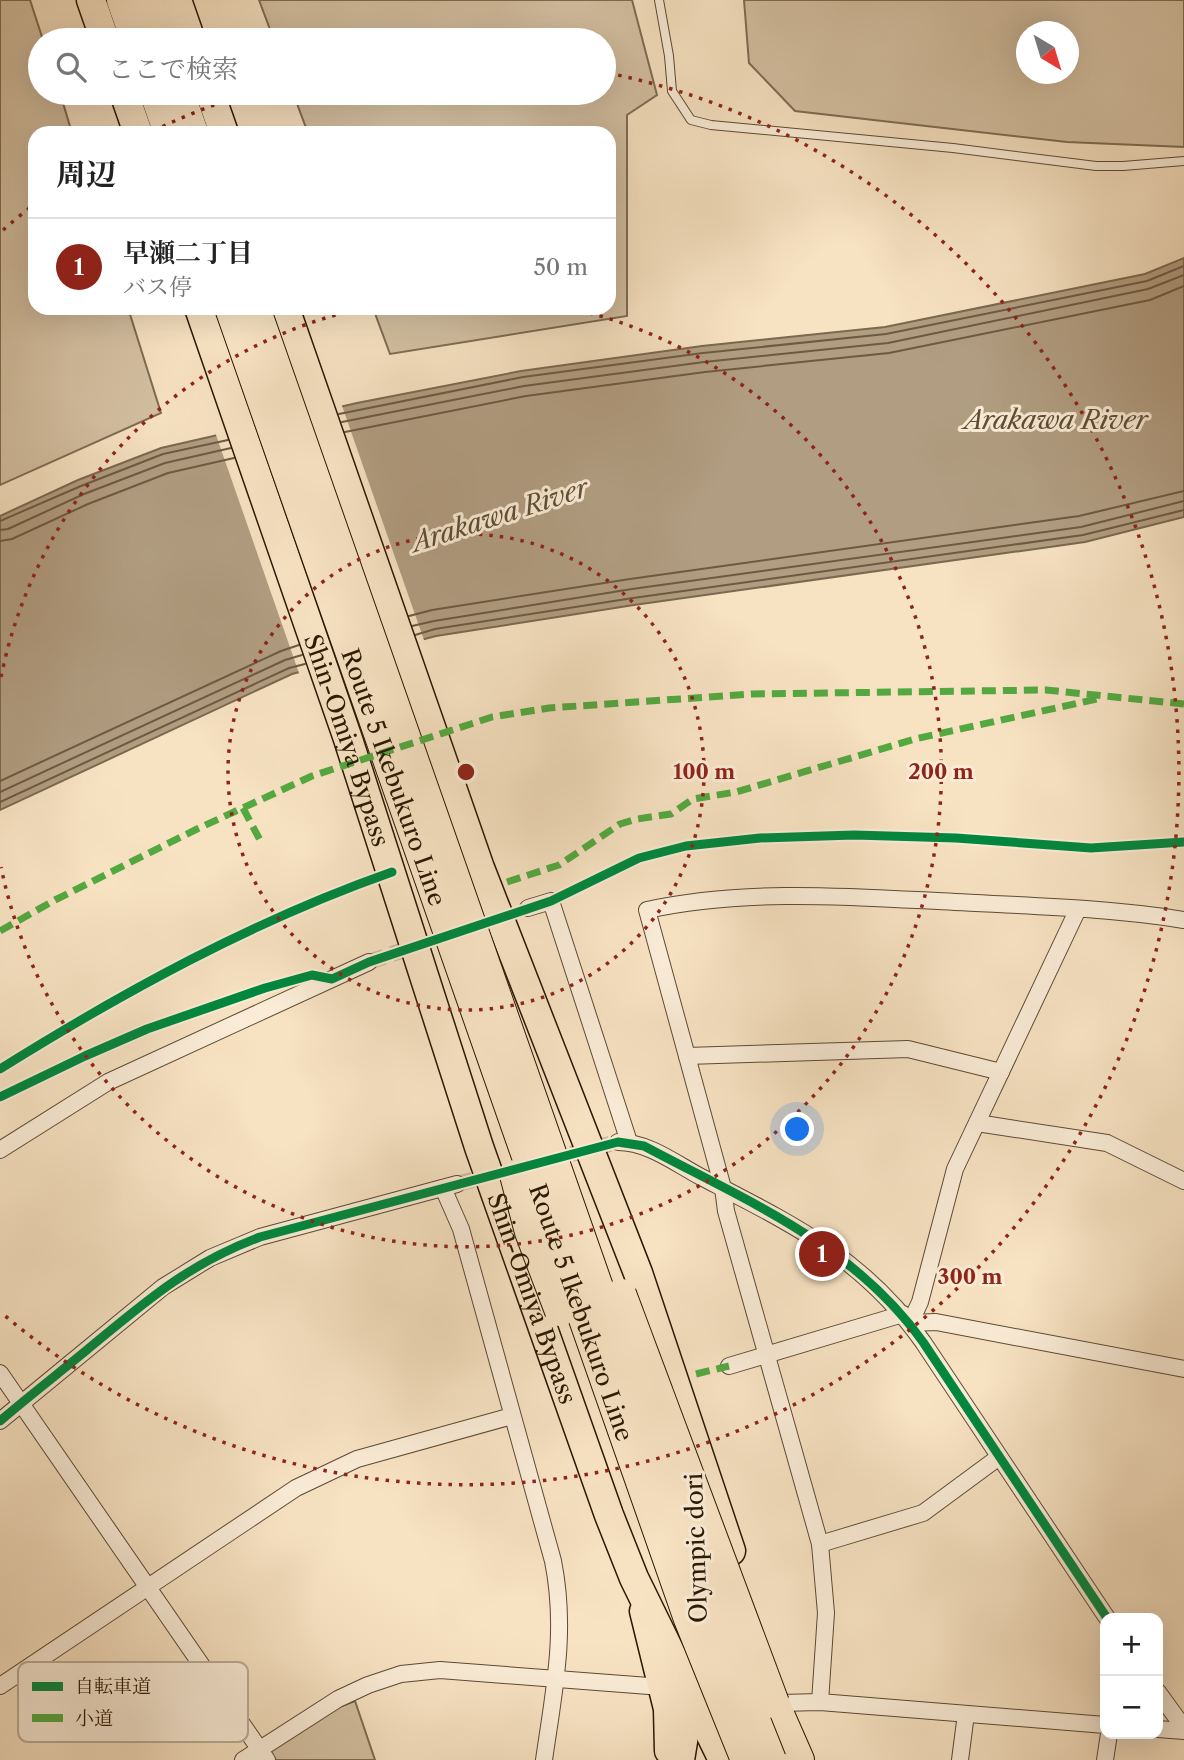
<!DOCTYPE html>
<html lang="ja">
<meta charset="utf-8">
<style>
body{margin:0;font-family:"Libre Caslon Text","Noto Serif JP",serif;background:#f6f6f6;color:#222}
.controls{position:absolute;right:21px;bottom:21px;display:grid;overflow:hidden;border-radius:14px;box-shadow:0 7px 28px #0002}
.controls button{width:63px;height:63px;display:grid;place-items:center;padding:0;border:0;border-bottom:2px solid #e0e0e0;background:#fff;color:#222;font:35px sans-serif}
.compass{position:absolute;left:1016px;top:21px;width:63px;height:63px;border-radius:50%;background:#fff;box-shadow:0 7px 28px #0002;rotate:142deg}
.you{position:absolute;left:798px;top:1130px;width:24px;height:24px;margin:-18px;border:5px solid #fff;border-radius:50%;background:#1a73e8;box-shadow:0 0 0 10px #1a73e833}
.badge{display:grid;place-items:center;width:46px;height:46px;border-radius:50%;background:#8f2418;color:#fff;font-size:23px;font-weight:700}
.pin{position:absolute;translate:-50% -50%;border:4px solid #fff;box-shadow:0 2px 7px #0006}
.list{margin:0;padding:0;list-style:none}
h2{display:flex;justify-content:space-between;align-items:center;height:91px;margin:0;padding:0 28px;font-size:30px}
h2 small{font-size:23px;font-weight:400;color:#767676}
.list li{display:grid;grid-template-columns:46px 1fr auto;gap:21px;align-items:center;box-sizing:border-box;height:98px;padding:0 28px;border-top:2px solid #e0e0e0}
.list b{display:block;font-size:26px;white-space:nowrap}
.list p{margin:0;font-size:23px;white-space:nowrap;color:#767676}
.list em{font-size:23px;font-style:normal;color:#767676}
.icon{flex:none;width:38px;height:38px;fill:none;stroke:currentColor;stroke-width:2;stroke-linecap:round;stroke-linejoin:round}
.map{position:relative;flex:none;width:1184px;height:1760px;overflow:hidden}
.search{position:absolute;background:#fff;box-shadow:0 7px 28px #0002;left:28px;top:28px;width:588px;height:77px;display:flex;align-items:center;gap:18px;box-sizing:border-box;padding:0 24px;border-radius:38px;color:#767676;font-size:26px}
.panel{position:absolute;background:#fff;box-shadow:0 7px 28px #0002;left:28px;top:126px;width:588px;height:189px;border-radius:21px}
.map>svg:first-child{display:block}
</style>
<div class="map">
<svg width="1184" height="1760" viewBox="0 0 1184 1760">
<rect width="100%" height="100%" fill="#f7e2c2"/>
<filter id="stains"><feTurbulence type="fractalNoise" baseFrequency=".00286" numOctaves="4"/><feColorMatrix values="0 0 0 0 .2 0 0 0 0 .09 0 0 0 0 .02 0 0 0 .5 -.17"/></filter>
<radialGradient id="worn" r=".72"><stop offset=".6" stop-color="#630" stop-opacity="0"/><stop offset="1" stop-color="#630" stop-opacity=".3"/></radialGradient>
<g fill="#d4c0a2" stroke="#7e6c52" stroke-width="2" fill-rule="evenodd">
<path d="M 0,0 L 30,0 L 43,40 L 40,40 L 40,93 L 60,93 L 72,133 L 35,133 L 35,308 L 128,308 L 161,413 L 0,485 Z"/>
<path d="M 259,0 L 632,0 L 657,95 L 627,115 L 627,316 L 390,354 L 373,308 L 609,308 L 609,133 L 308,133 L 293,93 L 604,93 L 604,40 L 274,40 Z"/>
<path d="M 744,0 L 1184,0 L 1184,147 L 1067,142 L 795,111 L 749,63 ZM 1026,32 L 1068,32 L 1068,74 L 1026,74 Z"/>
<path d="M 355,1701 L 375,1760 L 276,1760 L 270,1751 L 339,1707 Z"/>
</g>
<path fill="#b19d81" stroke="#7b684f" stroke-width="2" d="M 1184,258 L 1184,517 L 1085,542 L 634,605 L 436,636 L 292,674 L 0,810 L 0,516 L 78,480 L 161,448 L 357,403 L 521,371 L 702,346 L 885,327 L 1145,274 Z"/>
<path fill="#f7e2c2" d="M 341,403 L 425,643 L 300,676 L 215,432 Z"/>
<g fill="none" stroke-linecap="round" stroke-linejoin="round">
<g stroke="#6d5a42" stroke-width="2">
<path d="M 339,414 L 523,377 L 703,353 L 886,334 L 1147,281 L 1184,266"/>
<path d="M 342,422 L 524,386 L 704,362 L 888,343 L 1148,289 L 1184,275"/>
<path d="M 345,432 L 526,396 L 705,372 L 889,353 L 1150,300 L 1184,286"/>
<path d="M 0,521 L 81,486 L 163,454 L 228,440"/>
<path d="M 0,530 L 8,529 L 84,494 L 165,463 L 231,448"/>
<path d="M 0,541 L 12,539 L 88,504 L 168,473 L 234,458"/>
<path d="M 409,616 L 432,610 L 630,579 L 1079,516 L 1184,491"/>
<path d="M 412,626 L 434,621 L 632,589 L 1081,527 L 1184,501"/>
<path d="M 415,635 L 435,629 L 633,598 L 1083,535 L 1184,510"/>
<path d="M 0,781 L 281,651 L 299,645"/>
<path d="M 0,792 L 285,660 L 302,655"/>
<path d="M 0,802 L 289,668 L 305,664"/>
</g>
<g stroke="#ceba9c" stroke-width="16" stroke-dasharray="16 8" stroke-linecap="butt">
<path d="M 369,962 L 456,932"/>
<path d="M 548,1160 L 618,1142"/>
<path d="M 457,1184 L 495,1174"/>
</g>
<g stroke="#5c4a33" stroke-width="10">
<path id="service" d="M 659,0 L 669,56 L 672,91 L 691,120 L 711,125 L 953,148 L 1096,166 L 1123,166 L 1184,161"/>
</g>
<g stroke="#5c4a33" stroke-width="18">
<g id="minor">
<path d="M 528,908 L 551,901 L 629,1142"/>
<path d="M 687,1056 L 908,1049 L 1001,1072"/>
<path d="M 977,1123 L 1107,1143 L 1184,1181"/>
<path d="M 618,1142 C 648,1142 675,1163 701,1177 C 790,1223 863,1257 923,1342 L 1107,1618"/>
<path d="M 0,1150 L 108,1082 L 369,962"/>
<path d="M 443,1188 L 461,1229 L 553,1561 C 567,1631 554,1690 544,1760"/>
<path d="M 910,1323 L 920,1302 L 955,1169 L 1078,909"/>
<path d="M 910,1323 L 936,1322 L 1184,1369"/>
<path d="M 729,1366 L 903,1314"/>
<path d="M 0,1373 L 267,1760"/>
<path d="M 0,1421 L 163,1287 L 210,1258 L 260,1237 L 457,1184"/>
<path d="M 820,1544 L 923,1513 L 999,1457"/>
<path d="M 0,1686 L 296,1488 L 357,1459 L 512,1416"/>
<path d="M 1158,1692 L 1184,1728"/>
<path d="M 820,1702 L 826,1613 L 820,1544 L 726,1211 L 723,1188 L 647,910 C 747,888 855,897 955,902 C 1032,906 1109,908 1184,920"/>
<path d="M 780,1703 L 820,1702 L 1105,1725"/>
<path d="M 1158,1729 L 1184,1731"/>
<path d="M 243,1760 L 338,1699 L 368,1685 L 401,1674 L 440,1670 L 662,1687"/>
<path d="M 960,1760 L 966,1714"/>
<path d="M 1105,1760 L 1109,1734"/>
</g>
</g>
<g stroke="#291803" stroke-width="29">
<g id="primary">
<path d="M 643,1611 L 667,1709 L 668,1751"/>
<path d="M 681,1760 L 693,1686"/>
</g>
</g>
<g stroke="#291803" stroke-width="31">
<g id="trunk">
<path d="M 91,0 L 105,40"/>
<path d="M 177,0 L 191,40"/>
<path d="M 124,93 L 138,133"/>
<path d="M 210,93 L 224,133"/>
<path id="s1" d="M 199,308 L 348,739 L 479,1147 L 609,1515 L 634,1578 L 723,1760"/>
<path d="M 285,308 L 480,868 L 638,1273 L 731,1551"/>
</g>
</g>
<g stroke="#291803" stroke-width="32">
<g id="motorway">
<path d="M 122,0 L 136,40"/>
<path d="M 147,0 L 161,40"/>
<path d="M 155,93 L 169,133"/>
<path d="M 179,93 L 193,133"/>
<path d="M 774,1703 L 799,1760"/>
</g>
</g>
<use href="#service" stroke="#faecd7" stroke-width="8"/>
<use href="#minor" stroke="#faecd7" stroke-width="16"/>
<use href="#primary" stroke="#f7e2c2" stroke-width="26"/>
<use href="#trunk" stroke="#f7e2c2" stroke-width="28"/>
<use href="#motorway" stroke="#f7e2c2" stroke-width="30"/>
<g stroke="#291803" stroke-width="32" stroke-linecap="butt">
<g id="motorway-bridge">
<path id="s2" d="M 230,308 L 689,1619 L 746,1760"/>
<path d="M 255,308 L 711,1610 L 771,1760"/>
<path d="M 515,1175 L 530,1232 L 560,1311"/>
<path d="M 621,1294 L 774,1703"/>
</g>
</g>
<use href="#motorway-bridge" stroke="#f7e2c2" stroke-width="30"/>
<g stroke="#53a940" stroke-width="7" stroke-dasharray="14 7" stroke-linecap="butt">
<path d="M 243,808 L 260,840"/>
<path d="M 507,882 L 559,865 L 620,824 L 637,819 L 671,814 L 693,799 L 736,792 L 915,739 L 1097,699"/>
<path d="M 0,931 L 55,900 L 197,829 L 312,776 L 492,717 L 549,708 L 752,694 L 1046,690 L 1184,704"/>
<path d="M 696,1374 L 729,1366"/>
</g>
<g stroke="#faecd7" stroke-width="13">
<g id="cycleway">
<path d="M 0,1069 C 125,991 253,921 392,872"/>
<path d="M 0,1097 L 85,1056 L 147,1029 L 265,988 L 312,975 L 332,979 L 369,962 L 551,901 L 639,858 L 686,846 L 760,838 L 854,835 L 956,838 L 1091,848 L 1184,842"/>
<path d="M 0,1421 C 29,1396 59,1373 88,1349 C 146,1301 188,1264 260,1237 L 618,1142 L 644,1146 C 747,1201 853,1244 923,1342 L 1107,1618"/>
</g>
</g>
<use href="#cycleway" stroke="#00873e" stroke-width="9"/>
</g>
<g fill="none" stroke="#8f2418" stroke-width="3.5" stroke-dasharray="3.5 7">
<circle cx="466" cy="772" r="238"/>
<path d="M1 677A475 475 0 0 1 363 308M569 308A475 475 0 1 1 1 867"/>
<path d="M3 230A713 713 0 0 1 32 206M153 131A713 713 0 0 1 246 94M608 73A713 713 0 1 1 3 1314"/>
</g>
<g text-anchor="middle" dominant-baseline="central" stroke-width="6" stroke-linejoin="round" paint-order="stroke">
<g font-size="24" fill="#291803" stroke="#faecd7">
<text stroke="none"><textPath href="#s1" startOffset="457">Shin-Omiya Bypass</textPath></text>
<text stroke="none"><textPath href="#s2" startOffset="497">Route 5 Ikebukuro Line</textPath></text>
<text stroke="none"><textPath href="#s1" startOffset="1045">Shin-Omiya Bypass</textPath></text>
<text stroke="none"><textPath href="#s2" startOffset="1064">Route 5 Ikebukuro Line</textPath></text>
<text transform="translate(696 1548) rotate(-92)">Olympic dori</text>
</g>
<g font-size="26" font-style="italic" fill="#5f4d35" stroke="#faecd7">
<text x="1056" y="420">Arakawa River</text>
<text transform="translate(500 515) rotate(-18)">Arakawa River</text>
</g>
</g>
<rect x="18" y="1662" width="230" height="80" rx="10" fill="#faecd7" stroke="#bbac97" stroke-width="2"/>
<rect x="32" y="1682" width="31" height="9" fill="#00873e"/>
<rect x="32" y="1714" width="31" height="8" fill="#53a940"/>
<g font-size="19" fill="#291803">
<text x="75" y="1693">自転車道</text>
<text x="75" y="1725">小道</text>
</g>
<circle cx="466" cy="772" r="10" fill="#8f2418" stroke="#faecd7" stroke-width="3.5"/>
<g font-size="21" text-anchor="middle" font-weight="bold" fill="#8f2418" stroke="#faecd7" stroke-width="6" stroke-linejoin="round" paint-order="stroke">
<text x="704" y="779">100 m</text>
<text x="941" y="779">200 m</text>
<text x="970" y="1284">300 m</text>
</g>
<rect width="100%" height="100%" filter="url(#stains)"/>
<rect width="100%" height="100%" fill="url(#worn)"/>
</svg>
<div class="controls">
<button>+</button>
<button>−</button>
</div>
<svg class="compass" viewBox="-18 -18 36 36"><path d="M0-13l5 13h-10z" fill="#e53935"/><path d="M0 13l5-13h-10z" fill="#767676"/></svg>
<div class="you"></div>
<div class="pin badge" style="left:822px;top:1254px">1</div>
<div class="search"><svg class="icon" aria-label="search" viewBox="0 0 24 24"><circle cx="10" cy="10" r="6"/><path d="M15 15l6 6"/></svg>ここで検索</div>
<section class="panel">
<h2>周辺<small></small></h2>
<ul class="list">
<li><span class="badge">1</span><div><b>早瀬二丁目</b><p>バス停</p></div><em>50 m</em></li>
</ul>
</section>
</div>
